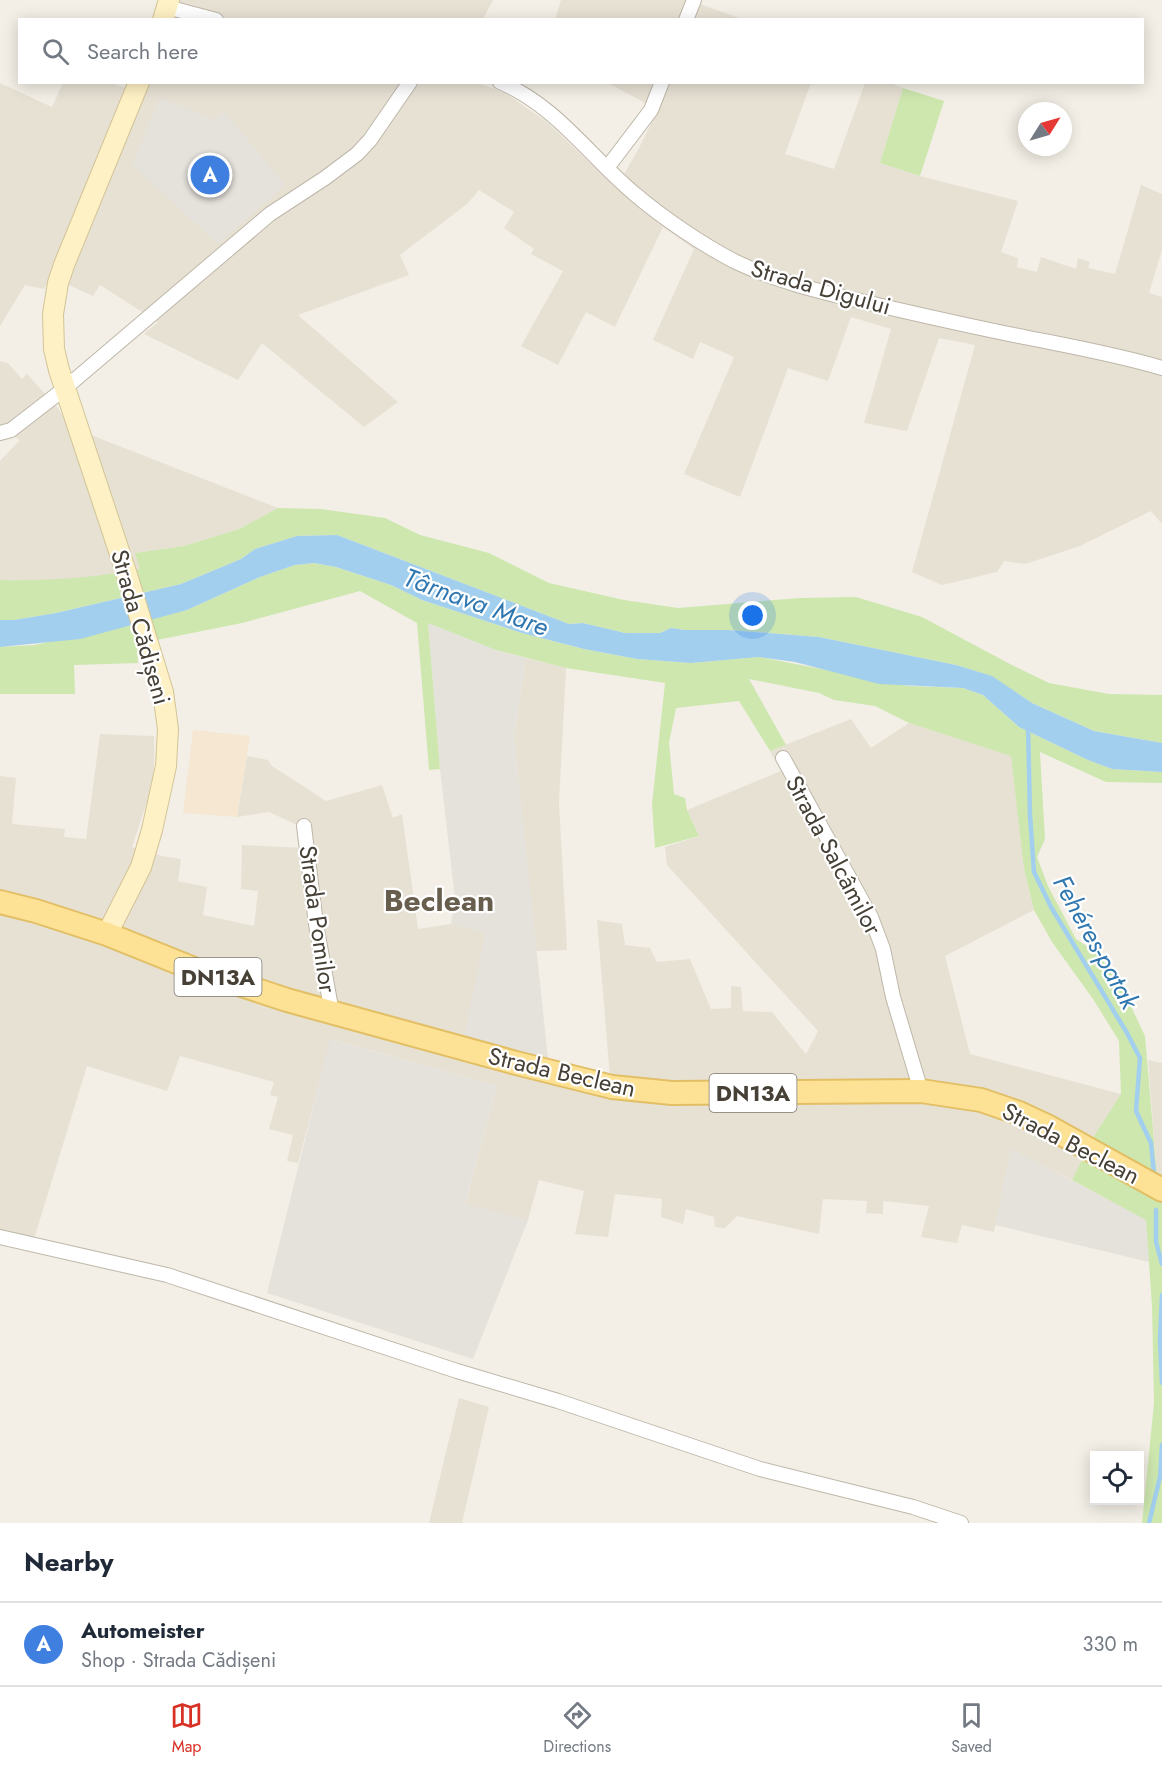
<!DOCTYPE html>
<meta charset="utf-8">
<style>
body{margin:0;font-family:Jost,sans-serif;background:#f2f2f3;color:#1f2937}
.controls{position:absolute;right:18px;bottom:18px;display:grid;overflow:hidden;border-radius:0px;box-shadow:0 3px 15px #0003}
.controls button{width:54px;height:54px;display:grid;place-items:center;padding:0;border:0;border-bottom:2px solid #e0e1e3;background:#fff;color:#1f2937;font:30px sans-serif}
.compass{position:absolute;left:1018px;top:102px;width:54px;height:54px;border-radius:50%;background:#fff;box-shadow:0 3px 15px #0003;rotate:53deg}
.you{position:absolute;left:753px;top:616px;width:21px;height:21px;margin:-15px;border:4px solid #fff;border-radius:50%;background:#1a73e8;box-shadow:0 0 0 9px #1a73e833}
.badge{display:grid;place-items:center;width:39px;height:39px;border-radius:50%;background:#d93025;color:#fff;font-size:20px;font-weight:700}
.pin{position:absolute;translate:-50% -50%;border:3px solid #fff;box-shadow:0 2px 6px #0006}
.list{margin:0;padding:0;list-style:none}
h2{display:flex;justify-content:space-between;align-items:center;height:78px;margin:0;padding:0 24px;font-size:26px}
h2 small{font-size:20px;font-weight:400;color:#747a83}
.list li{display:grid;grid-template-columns:39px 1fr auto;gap:18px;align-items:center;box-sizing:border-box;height:84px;padding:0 24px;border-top:2px solid #e0e1e3}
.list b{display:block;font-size:22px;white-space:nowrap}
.list p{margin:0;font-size:20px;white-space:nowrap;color:#747a83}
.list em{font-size:20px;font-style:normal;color:#747a83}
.icon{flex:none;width:33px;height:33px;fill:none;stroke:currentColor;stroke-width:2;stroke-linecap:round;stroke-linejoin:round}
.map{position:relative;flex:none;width:1162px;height:1523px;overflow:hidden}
.search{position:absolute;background:#fff;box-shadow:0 3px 15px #0003;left:18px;right:18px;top:18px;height:66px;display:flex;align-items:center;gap:15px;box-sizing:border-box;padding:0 21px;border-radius:0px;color:#747a83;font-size:22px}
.sheet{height:162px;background:#fff}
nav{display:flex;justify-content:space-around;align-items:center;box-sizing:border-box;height:84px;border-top:2px solid #e0e1e3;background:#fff;font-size:16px;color:#747a83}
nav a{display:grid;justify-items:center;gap:3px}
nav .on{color:#d93025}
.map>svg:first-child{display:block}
</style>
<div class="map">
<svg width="1162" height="1523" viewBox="0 0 1162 1523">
<rect width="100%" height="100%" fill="#f3efe6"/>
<g fill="#e7e1d4">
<path d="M 178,0 L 493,0 L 483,19 L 170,20 Z"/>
<path d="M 561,0 L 701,0 L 700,4 L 742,19 L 555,20 Z"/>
<path d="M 147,82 L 478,83 L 505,93 L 547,122 L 616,188 L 639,148 L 658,110 L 608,83 L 811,83 L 785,154 L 834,169 L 865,83 L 890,83 L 903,88 L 880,163 L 920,176 L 1018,201 L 1001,252 L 1018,258 L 1017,267 L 1037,272 L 1041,257 L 1076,269 L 1078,258 L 1090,262 L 1088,268 L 1115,274 L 1141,185 L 1162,194 L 1162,250 L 1149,293 L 1162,297 L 1162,524 L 1151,511 L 1080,546 L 1025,564 L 1004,561 L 997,572 L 942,585 L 912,572 L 975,345 L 939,338 L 907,431 L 864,423 L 891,329 L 851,317 L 828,381 L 788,368 L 740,497 L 684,474 L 734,357 L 700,342 L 693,359 L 653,340 L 694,249 L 663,227 L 615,327 L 586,312 L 558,365 L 521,346 L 563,271 L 531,254 L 534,249 L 504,228 L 514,212 L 479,190 L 467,204 L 400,255 L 409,275 L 298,315 L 398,402 L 364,427 L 262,343 L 238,380 L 144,334 L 158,322 L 100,285 L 93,296 L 51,277 L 44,289 L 25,285 L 0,326 L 0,83 L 52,107 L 63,83 L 112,83 L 142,95 Z"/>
<path d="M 0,361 L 8,363 L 22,379 L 27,374 L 58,408 L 68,426 L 278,508 L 239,529 L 184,546 L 135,553 L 141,569 L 104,576 L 40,581 L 0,580 L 0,461 L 20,440 L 0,429 Z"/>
<path d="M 526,658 L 566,668 L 559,802 L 567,950 L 536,951 L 514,737 Z"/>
<path d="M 851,719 L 871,748 L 909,723 L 1012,756 L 1024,869 L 1034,910 L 945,956 L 970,1054 L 1121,1094 L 1092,1139 L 1072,1180 L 1011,1150 L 994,1232 L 962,1225 L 957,1243 L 921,1237 L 929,1206 L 883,1201 L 883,1214 L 866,1213 L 867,1201 L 823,1199 L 819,1234 L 737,1216 L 725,1228 L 715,1227 L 714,1217 L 686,1209 L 683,1224 L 661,1217 L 662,1199 L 615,1194 L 608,1237 L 575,1234 L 584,1191 L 539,1180 L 528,1220 L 465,1205 L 497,1086 L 331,1039 L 298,1163 L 287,1161 L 293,1135 L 269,1129 L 278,1097 L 270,1095 L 274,1082 L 180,1056 L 167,1091 L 87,1066 L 34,1239 L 0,1232 L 0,776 L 16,778 L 12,824 L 65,829 L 64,837 L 86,839 L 100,734 L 154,736 L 154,781 L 132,847 L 162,856 L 181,859 L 178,881 L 207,887 L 203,915 L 254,926 L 258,891 L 241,889 L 242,845 L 304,848 L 301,827 L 269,812 L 237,817 L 247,756 L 268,760 L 272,766 L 326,801 L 382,785 L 393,818 L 402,814 L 418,929 L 451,924 L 486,933 L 465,1037 L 548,1059 L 610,1078 L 597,920 L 622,924 L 625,945 L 650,948 L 657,962 L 690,959 L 711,1009 L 731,1008 L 731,986 L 741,987 L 743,1011 L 772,1012 L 806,1054 L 818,1031 L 667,865 L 665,847 L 699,836 L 687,810 L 781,771 L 770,751 Z"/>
<path d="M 1148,1060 L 1162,1063 L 1162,1179 L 1157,1177 Z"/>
<path d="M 459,1398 L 489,1407 L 462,1523 L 429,1523 Z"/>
</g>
<path fill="#f5e7d1" d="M 193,730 L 250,736 L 237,817 L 183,813 Z"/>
<g fill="#e5e1db">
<path d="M 160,97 L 214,120 L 224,111 L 285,185 L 218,244 L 132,165 Z"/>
<path d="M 428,623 L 496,650 L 526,658 L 514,737 L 548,1059 L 464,1037 L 485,933 L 451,924 L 455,899 L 440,769 Z"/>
<path d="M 330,1039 L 497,1086 L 465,1204 L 528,1220 L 473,1359 L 267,1293 Z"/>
<path d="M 1011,1149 L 1146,1219 L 1149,1262 L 995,1225 Z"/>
</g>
<g fill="#cde7af">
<path d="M 903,88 L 944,101 L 920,176 L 880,163 Z"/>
<path d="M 278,508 L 321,509 L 385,518 L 420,535 L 489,553 L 549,583 L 624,600 L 678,608 L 800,598 L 856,597 L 922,617 L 1008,663 L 1049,683 L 1109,694 L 1162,695 L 1162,743 L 1094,731 L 1032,703 L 991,676 L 956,665 L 819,637 L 729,630 L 685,630 L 671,628 L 660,633 L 625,633 L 583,623 L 569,624 L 337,535 L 297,536 L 255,549 L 241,559 L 181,584 L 56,613 L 14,620 L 0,620 L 0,580 C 48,581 94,578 140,569 L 135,553 L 184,546 L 239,529 Z"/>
<path d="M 314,563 L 336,567 L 391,585 L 422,600 L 522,633 L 584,649 L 637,659 L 691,663 L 759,657 L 909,686 L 963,688 L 983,695 L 1019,727 L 1088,760 L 1112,769 L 1162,772 L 1162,783 L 1106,782 L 1040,752 L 1045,839 L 1037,857 L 1048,886 L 1076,939 L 1099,954 L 1128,1000 L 1145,1036 L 1157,1176 L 1162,1179 L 1162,1523 L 1142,1523 L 1154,1403 L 1152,1306 L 1146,1220 L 1072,1180 L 1092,1139 L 1121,1094 L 1119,1041 L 1093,999 L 1052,942 L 1034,910 L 1024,869 L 1011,756 L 909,723 L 875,706 L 834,700 L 819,693 L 749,679 L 786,745 L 770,751 L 739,701 L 676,708 L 669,743 L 674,794 L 685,798 L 687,810 L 699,836 L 655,848 L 652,804 L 665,683 L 566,668 L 496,650 L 428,623 L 440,769 L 429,770 L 417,623 L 360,591 L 242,623 L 137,644 L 138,663 L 74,665 L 75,694 L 0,694 L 0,647 L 35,645 L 187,610 L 260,577 L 295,565 Z"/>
</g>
<path fill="#a3cfef" d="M 337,535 L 569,624 L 583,623 L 625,633 L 660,633 L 671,628 L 685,630 L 729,630 L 819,637 L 956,665 L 992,676 L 1032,703 L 1094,731 L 1162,743 L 1162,772 L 1112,769 L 1088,760 L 1019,727 L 983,695 L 963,688 L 879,684 L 795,662 L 759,657 L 691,663 L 637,659 L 584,649 L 522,633 L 422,600 L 391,585 L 336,567 L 314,563 L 295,565 L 260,577 L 187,610 L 80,639 L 0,647 L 0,620 L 14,620 L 56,613 L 181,584 L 241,559 L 255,549 L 297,536 Z"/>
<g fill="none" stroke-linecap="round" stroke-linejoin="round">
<g stroke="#a3cfef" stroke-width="4.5">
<path d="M 1028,725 L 1030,815 L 1034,872 L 1051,907 L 1127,1033 L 1140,1058 L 1136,1111 L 1151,1143 L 1154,1174"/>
<path d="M 1156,1210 L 1156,1242 L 1162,1264"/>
<path d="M 1162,1295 L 1160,1339 L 1162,1383"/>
<path d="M 1149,1523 L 1160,1477 L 1162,1445"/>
</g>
<g stroke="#beb7a9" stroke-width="16">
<g id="street">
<path d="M 167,7 L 216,20"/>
<path d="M 686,20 L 694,0"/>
<path d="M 500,82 C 557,106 590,157 636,195 C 663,218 703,245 734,261 C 777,282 826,293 873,304 C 925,316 977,328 1029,338 C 1074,347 1118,355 1162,368"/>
<path d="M 607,168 L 651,110 L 662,82"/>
<path d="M 0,433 L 11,430 L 64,389 L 270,214 L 325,178 L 357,154 L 370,140 L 410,82"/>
<path d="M 783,758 L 871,917 L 883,949 L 893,997 L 921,1091"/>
<path d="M 304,826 L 316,924 L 332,1013"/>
<path d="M 0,1237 L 167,1275 L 457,1371 L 558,1401 L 760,1469 L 913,1507 L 961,1523"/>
</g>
</g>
<g stroke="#d3c497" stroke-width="22">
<g id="secondary">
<path d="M 163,20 L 169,0"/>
<path d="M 107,934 L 141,867 L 152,830 L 166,766 L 168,729 L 163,692 L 127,575 L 59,370 L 54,349 L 53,314 L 58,283 L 64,265 L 139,82"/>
</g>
</g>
<g stroke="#e2bf65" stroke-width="26">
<path id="primary" d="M 0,902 L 36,911 L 107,934 L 199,971 L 287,1000 L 516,1063 L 612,1087 L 672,1093 L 921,1091 L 981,1100 L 1019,1113 L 1049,1127 L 1162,1190"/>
</g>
<use href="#street" stroke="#fff" stroke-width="14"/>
<use href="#secondary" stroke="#fef1c5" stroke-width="20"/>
<use href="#primary" stroke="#fde195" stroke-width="22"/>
</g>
<g text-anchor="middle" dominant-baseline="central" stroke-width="4.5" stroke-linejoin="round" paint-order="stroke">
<g fill="#fff" stroke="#7e7972" stroke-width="1.5">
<rect x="174.5" y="958" width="87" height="38" rx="4.5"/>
<rect x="709.5" y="1074" width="87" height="38" rx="4.5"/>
</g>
<g font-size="22" font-weight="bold" fill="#464036">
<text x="218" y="977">DN13A</text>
<text x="753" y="1093">DN13A</text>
</g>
<g font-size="24" fill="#464036" stroke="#fff">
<text transform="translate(821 287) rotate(16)">Strada Digului</text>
<text transform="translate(141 627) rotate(74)">Strada Cădișeni</text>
<text transform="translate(834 855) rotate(62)">Strada Salcâmilor</text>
<text transform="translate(318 919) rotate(82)">Strada Pomilor</text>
<text transform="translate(562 1072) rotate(13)">Strada Beclean</text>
<text transform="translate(1071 1143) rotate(27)">Strada Beclean</text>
</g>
<g font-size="26" font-style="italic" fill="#3077b0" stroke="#fff">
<text transform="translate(476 602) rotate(20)">Târnava Mare</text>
<text transform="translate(1096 942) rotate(61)">Fehéres-patak</text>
</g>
<g font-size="30" font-weight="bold" fill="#685e4d" stroke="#fff">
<text x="439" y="900">Beclean</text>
</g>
</g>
</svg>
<div class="controls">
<button><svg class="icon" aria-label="locate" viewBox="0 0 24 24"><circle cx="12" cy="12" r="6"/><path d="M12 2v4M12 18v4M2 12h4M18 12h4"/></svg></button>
</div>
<svg class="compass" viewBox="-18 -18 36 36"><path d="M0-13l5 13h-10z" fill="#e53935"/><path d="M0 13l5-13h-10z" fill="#747a83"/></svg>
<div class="you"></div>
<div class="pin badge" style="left:210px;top:175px;background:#3f7fe0">A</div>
<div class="search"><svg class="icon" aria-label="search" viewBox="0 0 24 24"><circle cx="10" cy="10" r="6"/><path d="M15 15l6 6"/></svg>Search here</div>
</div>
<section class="sheet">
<h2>Nearby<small></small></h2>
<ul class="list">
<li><span class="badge" style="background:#3f7fe0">A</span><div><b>Automeister</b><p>Shop · Strada Cădișeni</p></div><em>330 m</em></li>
</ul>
</section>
<nav>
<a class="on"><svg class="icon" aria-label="map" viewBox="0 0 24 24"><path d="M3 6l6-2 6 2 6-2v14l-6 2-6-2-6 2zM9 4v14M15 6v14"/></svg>Map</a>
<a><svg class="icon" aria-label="directions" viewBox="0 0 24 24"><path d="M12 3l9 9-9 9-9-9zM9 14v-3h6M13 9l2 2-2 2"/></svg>Directions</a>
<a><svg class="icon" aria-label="saved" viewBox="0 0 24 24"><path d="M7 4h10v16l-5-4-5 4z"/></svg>Saved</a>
</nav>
